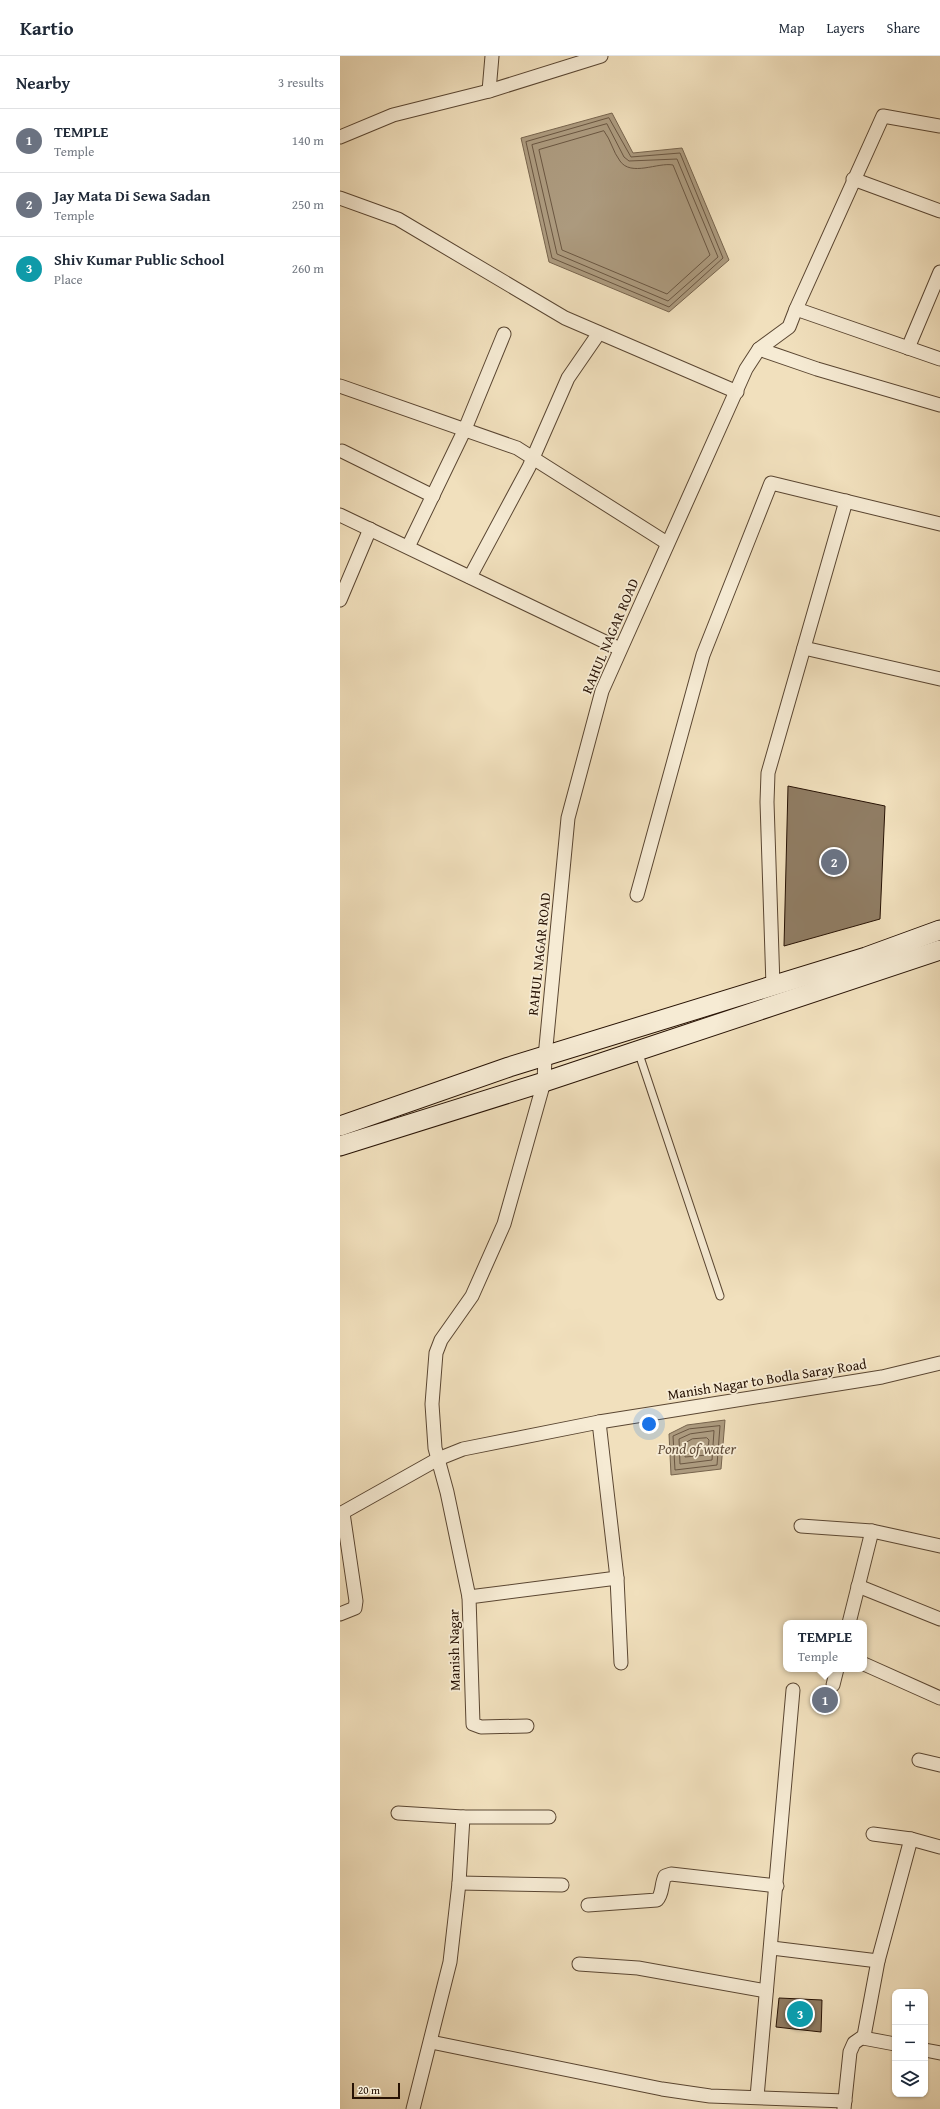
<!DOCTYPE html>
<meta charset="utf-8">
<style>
body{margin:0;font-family:"Gentium Book Plus",serif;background:#f2f2f3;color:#1f2937}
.controls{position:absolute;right:12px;bottom:12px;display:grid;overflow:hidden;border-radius:8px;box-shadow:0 1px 3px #0004}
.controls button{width:36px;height:36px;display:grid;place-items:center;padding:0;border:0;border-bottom:1px solid #e0e1e3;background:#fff;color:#1f2937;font:20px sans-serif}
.scale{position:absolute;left:12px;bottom:10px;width:48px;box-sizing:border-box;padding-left:4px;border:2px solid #271204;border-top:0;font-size:11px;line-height:14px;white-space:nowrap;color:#271204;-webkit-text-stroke:3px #f6ebd4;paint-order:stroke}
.you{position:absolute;left:309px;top:1368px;width:14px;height:14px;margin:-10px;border:3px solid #fff;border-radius:50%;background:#1a73e8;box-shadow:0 0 0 6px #1a73e833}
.badge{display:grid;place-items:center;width:26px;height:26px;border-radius:50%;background:#8f2418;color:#fff;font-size:13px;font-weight:700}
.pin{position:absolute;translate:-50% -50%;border:2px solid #fff;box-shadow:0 1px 4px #0006}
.popup{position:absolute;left:443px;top:1564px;width:84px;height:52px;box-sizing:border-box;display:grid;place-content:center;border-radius:8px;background:#fff;filter:drop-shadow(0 1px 3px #0005);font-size:13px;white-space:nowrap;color:#747a83}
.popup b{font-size:15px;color:#1f2937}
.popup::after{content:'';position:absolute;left:50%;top:100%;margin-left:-8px;border:8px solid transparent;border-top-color:#fff}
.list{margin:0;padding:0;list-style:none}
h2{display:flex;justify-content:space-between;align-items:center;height:52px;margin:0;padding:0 16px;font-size:17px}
h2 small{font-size:13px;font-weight:400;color:#747a83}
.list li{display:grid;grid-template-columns:26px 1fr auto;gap:12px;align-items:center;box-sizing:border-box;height:64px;padding:0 16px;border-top:1px solid #e0e1e3}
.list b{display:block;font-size:15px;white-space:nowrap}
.list p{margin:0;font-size:13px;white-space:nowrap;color:#747a83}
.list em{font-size:13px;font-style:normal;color:#747a83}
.icon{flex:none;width:22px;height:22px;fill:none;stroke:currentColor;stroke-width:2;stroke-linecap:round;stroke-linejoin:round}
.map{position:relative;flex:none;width:600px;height:2053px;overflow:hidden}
header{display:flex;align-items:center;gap:24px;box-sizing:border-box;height:56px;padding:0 20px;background:#fff;border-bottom:1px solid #e0e1e3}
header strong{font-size:19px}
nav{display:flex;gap:22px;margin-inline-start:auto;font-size:14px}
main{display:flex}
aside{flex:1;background:#fff}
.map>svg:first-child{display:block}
</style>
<header>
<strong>Kartio</strong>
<nav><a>Map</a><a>Layers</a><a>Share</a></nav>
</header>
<main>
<aside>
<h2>Nearby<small>3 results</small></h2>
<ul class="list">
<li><span class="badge" style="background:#6b7280">1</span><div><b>TEMPLE</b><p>Temple</p></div><em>140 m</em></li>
<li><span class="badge" style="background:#6b7280">2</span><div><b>Jay Mata Di Sewa Sadan</b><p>Temple</p></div><em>250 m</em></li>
<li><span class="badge" style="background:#0f9aa8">3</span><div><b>Shiv Kumar Public School</b><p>Place</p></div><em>260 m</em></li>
</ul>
</aside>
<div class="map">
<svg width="600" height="2053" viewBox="0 0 600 2053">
<rect width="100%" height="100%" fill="#f1e0bd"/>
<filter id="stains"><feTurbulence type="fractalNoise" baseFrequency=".005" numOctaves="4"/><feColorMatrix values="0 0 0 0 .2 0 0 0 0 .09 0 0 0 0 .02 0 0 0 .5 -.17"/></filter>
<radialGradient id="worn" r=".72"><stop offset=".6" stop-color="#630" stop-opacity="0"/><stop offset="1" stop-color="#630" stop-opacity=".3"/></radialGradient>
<g fill="#ac9a7e" stroke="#77644d">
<path d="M 272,57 L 293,97 L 342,92 L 389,204 L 329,256 L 209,206 L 181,82 Z"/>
<path d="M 385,1364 L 381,1413 L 331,1419 L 329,1378 L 347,1369 Z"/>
</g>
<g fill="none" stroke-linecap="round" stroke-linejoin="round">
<g stroke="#6a5641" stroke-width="1">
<path d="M 269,62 L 291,101 L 340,97 L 383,202 L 329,251 L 212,202 L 186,86 Z"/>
<path d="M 267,68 L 284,101 L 289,105 L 337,103 L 378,201 L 328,245 L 217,198 L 192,89 Z"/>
<path d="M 264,75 C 271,84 273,96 280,105 C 291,121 318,106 333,109 L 370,199 L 327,238 L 222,194 L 199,94 Z"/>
<path d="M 380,1370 L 377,1409 L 335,1414 L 333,1380 L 349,1373 Z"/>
<path d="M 374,1375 L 372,1404 L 340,1408 L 339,1383 L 350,1378 Z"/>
<path d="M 367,1382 L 369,1384 L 367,1399 L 345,1401 L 345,1387 L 352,1383 Z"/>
</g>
</g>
<g fill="#907d64" stroke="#271204">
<path d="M 448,730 L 545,750 L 540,863 L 444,890 Z"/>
<path d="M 439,1942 L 482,1944 L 481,1976 L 436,1971 Z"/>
</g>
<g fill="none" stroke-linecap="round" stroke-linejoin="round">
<g stroke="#5a4632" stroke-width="9">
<path id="lane" d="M 298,995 L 380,1240"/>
</g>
<g stroke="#5a4632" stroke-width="15">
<g id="street">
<path d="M 149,35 L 152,0"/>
<path d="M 600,70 L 543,60 L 456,253 L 600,303"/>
<path d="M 0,81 L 53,59 L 149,35 L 261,0"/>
<path d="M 513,123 L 600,155"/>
<path d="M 0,142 L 58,163 L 225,262 L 397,336"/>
<path d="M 568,292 L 600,216"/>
<path d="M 419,293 L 477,313 L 600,349"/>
<path d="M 0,330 L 177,392 L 327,487"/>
<path d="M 2,395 L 93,440"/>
<path d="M 0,459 L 280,593"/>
<path d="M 68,491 L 125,373 L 164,278"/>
<path d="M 130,521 L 189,411 L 228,322 L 259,277"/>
<path d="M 0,544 L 30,473"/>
<path d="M 464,592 L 600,623"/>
<path d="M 297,839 L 363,599 L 431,427 L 600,468"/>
<path d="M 433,930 L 427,746 L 428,717 L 506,445"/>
<path d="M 259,1366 L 542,1321 L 600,1307"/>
<path d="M 0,1458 L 98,1403 L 123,1393 L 259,1366 L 277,1522 L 281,1607"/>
<path d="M 461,1470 L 532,1475 L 600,1490"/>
<path d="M 518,1530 L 600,1563"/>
<path d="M 129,1541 L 107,1436 L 95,1392 L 92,1348 L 96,1297 L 101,1284 L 132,1240 L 164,1168 L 204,1026 L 205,1001 L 228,762 L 262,635 L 406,313 L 419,293 L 449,271 L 456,253"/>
<path d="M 0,1558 L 15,1552 L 16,1545 L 3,1457"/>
<path d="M 509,1567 L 532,1475"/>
<path d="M 524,1608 L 600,1642"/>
<path d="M 493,1629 L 497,1613"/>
<path d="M 187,1670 L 141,1671 L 133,1668 L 129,1541 L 277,1522"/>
<path d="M 579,1704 L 600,1709"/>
<path d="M 58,1757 L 123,1761 L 209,1761"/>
<path d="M 533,1778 L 571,1783 L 600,1791"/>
<path d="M 119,1827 L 222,1829"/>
<path d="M 248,1849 L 317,1844 C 323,1838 321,1828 325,1820 L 331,1818 L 437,1830"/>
<path d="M 432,1892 L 538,1905"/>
<path d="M 239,1908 L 298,1912 L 426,1935"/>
<path d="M 523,1982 L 555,1988"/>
<path d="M 91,1986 L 322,2033 L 370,2040 L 505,2045"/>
<path d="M 585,1994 L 600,1997"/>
<path d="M 417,2041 L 453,1634"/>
<path d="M 73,2053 L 110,1906 L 119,1827 L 123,1761"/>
<path d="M 504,2053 L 510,1996 L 514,1987 L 524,1980 L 538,1905 L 571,1783"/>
</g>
</g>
<g stroke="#271204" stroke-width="21">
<g id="secondary">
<path d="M 0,1070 L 169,1011 L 526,901 L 600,874"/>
<path d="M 0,1090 L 204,1026 L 600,894"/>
</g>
</g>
<use href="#lane" stroke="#f6ebd4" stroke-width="7"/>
<use href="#street" stroke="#f6ebd4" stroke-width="13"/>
<use href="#secondary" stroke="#f6ebd4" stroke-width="19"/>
</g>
<g text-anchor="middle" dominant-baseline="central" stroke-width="3.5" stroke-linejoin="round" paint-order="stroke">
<g font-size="14" fill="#271204" stroke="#f6ebd4">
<text transform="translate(270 580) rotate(-67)">RAHUL NAGAR ROAD</text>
<text transform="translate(199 898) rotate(-84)">RAHUL NAGAR ROAD</text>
<text transform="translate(427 1323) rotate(-9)">Manish Nagar to Bodla Saray Road</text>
<text transform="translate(114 1594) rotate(-91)">Manish Nagar</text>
</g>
<g font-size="15" font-style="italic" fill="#634f3b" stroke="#f6ebd4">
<text x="357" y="1392">Pond of water</text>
</g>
</g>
<rect width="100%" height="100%" filter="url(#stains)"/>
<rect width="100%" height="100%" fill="url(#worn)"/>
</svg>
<div class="controls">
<button>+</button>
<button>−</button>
<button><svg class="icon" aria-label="layers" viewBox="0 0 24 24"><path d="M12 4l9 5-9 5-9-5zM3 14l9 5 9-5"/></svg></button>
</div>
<div class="scale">20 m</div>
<div class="you"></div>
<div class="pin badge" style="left:485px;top:1644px;background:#6b7280">1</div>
<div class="popup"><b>TEMPLE</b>Temple</div>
<div class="pin badge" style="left:494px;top:806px;background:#6b7280">2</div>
<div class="pin badge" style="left:460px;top:1958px;background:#0f9aa8">3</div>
</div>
</main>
